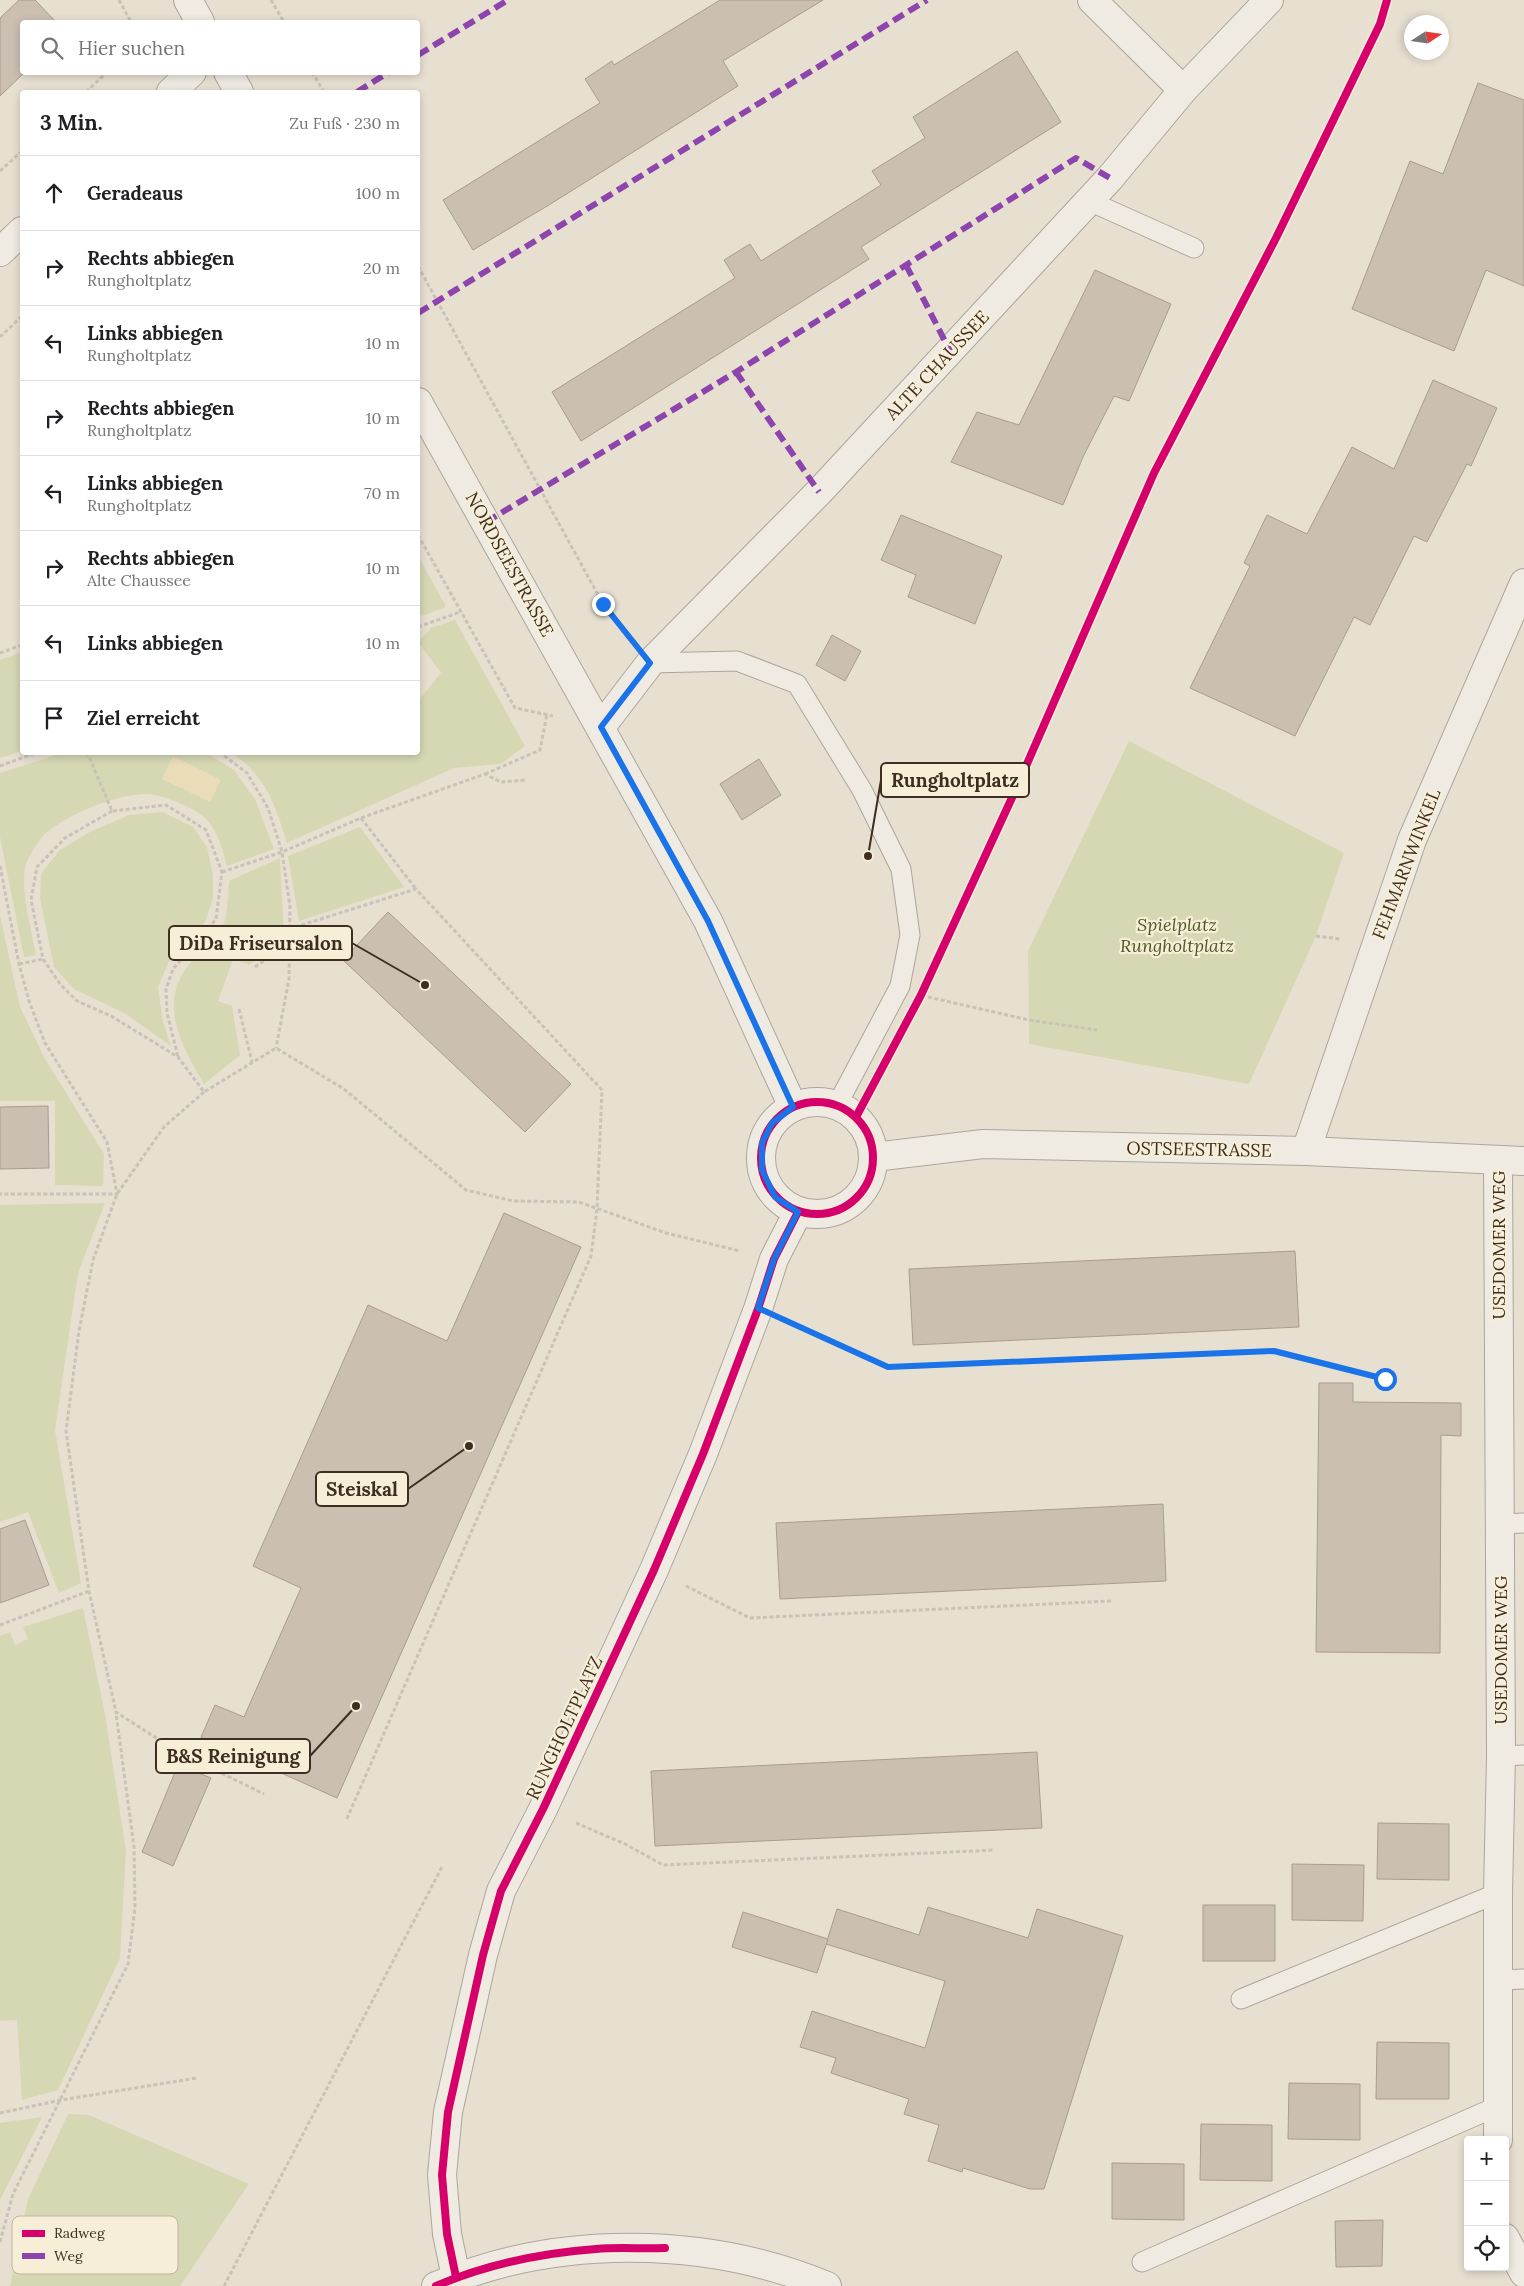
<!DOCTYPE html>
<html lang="de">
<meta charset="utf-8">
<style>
body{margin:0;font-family:Lora,serif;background:#f6f6f6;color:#202124}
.controls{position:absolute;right:15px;bottom:15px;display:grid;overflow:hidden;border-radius:5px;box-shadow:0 2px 8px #0003}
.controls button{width:45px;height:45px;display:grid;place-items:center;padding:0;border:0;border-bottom:1px solid #e0e0e0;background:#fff;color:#202124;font:25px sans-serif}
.compass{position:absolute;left:1404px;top:15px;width:45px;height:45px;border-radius:50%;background:#fff;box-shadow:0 2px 8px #0003;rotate:78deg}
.stop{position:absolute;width:15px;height:15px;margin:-11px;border:4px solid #1a73e8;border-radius:50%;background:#fff}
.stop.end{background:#1a73e8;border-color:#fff;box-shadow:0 1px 5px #0008}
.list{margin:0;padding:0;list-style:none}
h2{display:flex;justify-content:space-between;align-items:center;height:65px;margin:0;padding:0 20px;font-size:21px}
h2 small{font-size:16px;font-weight:400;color:#757577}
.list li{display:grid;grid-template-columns:32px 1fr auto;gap:15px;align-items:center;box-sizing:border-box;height:75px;padding:0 20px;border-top:1px solid #e0e0e0}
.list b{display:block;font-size:19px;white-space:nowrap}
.list p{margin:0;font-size:16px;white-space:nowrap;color:#757577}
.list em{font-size:16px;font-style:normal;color:#757577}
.icon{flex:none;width:28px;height:28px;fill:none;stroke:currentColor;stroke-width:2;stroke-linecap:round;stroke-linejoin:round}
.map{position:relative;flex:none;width:1524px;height:2286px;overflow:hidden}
.search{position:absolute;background:#fff;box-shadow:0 2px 8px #0003;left:20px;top:20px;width:400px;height:55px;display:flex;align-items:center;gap:12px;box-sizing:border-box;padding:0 18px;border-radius:5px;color:#757577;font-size:19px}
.panel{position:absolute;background:#fff;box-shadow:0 2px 8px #0003;left:20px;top:90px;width:400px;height:665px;border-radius:5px}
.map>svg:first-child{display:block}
</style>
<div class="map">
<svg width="1524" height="2286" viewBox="0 0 1524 2286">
<rect width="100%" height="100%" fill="#e7e0d1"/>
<g fill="#d6d7b3">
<path d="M 418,555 L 446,607 L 422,616 L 418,613 Z"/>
<path d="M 455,620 L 525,746 L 501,764 L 454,768 L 287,843 C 275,805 266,776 232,753 L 418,752 L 418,701 L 441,673 L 418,642 L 431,628 Z"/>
<path d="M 22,652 L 22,751 L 0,758 L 0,660 Z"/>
<path d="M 1129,741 L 1344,853 L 1316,936 L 1249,1084 L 1029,1044 L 1028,951 Z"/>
<path d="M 63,753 L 208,754 L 234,770 L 255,799 L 274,849 L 227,866 C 222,848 218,831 205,818 C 195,808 160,793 145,794 C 114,795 71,813 47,832 C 40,838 31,853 27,861 C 18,882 32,932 36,955 L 24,957 L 0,837 L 0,773 Z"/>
<path d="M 162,812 L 193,827 L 207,847 L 213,875 L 213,898 L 205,922 L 169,961 L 158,987 L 163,1022 L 171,1046 L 126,1014 L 74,989 L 54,967 L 40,898 L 41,874 L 60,850 L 90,832 L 129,815 Z"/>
<path d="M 360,827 L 404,887 L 299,921 L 288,856 Z"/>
<path d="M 280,858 L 284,939 L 249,965 L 233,959 L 218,1001 L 232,1006 L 240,1055 L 204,1084 C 181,1045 156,1001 192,961 C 199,953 220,931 224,923 C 228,911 228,893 229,881 Z"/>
<path d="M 0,915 L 20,1007 L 45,1059 L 104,1154 L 103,1186 L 55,1185 L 55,1101 L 0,1101 Z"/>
<path d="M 105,1203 L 78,1273 L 55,1430 L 81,1583 L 59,1593 L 28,1512 L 0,1522 L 0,1205 Z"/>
<path d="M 83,1608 L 105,1714 L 126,1851 L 120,1958 L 58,2090 L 22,2100 L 17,2020 L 0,2021 L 0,1636 L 10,1632 L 15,1645 L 28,1639 L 23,1627 Z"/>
<path d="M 68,2114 L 89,2115 L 249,2184 L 180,2286 L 10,2286 L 28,2199 Z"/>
<path d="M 42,2117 L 0,2200 L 0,2123 Z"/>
</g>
<path fill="#eadcb9" d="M 173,756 L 221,780 L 210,802 L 162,779 Z"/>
<g fill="#cbbfb2" stroke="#a89c90">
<path d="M 19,0 L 35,0 L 56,22 L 22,22 L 22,72 L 25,72 L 0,96 L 0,18 Z"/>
<path d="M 720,0 L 823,0 L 723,61 L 738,86 L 549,205 L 473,250 L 443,200 L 600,103 L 585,79 L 612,61 L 614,65 Z"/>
<path d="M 1017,51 L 1061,122 L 861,247 L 869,259 L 581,441 L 552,392 L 735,278 L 724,260 L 750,244 L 761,261 L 881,185 L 872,171 L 925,138 L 913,117 Z"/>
<path d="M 1478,83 L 1524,100 L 1524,286 L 1486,270 L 1454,351 L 1352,309 L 1410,161 L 1443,174 Z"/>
<path d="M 1095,270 L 1171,304 L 1129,401 L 1114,396 L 1083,457 L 1063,505 L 951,462 L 977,412 L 1019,425 Z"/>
<path d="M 1433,380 L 1497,408 L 1471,466 L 1467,464 L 1427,542 L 1414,536 L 1370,625 L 1354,617 L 1295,736 L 1190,688 L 1250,566 L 1244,563 L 1267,515 L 1307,534 L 1352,447 L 1394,469 Z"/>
<path d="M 901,515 L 1002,556 L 975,624 L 908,597 L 916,575 L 881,560 Z"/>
<path d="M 832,635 L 861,651 L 845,681 L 816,665 Z"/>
<path d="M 759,759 L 781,795 L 742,820 L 720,784 Z"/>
<path d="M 388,912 L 571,1084 L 525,1132 L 343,960 Z"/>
<path d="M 48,1106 L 49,1168 L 0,1169 L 0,1107 Z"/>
<path d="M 504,1213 L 581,1247 L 337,1798 L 201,1737 L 215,1705 L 244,1717 L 301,1588 L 253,1566 L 368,1305 L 447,1341 Z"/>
<path d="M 1295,1251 L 1299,1327 L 913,1345 L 909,1269 Z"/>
<path d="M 1319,1383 L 1353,1383 L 1353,1402 L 1461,1403 L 1461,1436 L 1441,1435 L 1440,1653 L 1316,1652 Z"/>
<path d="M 1163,1504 L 1166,1581 L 780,1599 L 776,1523 Z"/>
<path d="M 25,1520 L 49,1585 L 0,1603 L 0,1529 Z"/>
<path d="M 1037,1752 L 1042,1828 L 655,1846 L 651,1771 Z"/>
<path d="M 178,1765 L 211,1778 L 173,1866 L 142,1852 Z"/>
<path d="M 1378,1823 L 1449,1824 L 1449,1880 L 1377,1879 Z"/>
<path d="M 1292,1864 L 1364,1865 L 1363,1921 L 1292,1920 Z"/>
<rect x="1203" y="1905" width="72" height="56"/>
<path d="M 928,1907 L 1028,1938 L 1037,1909 L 1123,1936 L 1044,2189 L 1030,2189 L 963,2168 L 962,2172 L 928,2161 L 939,2125 L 904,2114 L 909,2099 L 831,2073 L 836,2058 L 800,2047 L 812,2011 L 925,2048 L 945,1981 L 826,1944 L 837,1909 L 919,1935 Z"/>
<path d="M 743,1912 L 828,1939 L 817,1973 L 732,1947 Z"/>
<path d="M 1377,2042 L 1449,2043 L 1449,2099 L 1376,2099 Z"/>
<path d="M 1289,2083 L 1360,2084 L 1360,2140 L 1288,2139 Z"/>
<path d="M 1201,2124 L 1272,2125 L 1272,2181 L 1200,2180 Z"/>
<path d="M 1112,2163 L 1184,2164 L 1184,2220 L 1112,2219 Z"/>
<path d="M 1383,2220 L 1382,2266 L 1336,2267 L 1335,2221 Z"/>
</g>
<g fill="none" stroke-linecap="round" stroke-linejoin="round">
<g stroke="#ada599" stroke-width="21">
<g id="service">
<path d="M 1089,201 L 1194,248"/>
<path d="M 650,663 L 737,661 L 797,684 L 862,790 L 901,869 L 910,935 L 900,986 L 837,1105"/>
<path d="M 1499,1524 L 1524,1523"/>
<path d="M 1501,1756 L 1524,1755"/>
<path d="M 1499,1980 L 1524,1979"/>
<path d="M 1241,1999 L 1498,1893"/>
<path d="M 1142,2262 L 1498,2106"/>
</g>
</g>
<g stroke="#ada599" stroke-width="30">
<g id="minor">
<path d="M 188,0 L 200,22"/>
<path d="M 1092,0 L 1183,90"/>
<path d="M 228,72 L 239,92"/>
<path d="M 171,92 L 192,72"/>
<path d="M 0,252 L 22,231"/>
<path d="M 418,402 L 708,921 L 793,1107"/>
<path d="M 601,727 L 650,663 L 819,492 L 1110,178 L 1183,90 L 1269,0"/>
<circle cx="817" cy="1158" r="56"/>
<path d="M 1306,1151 L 1412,840 L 1524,583"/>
<path d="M 874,1157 L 983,1144 L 1306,1151 L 1524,1161"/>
<path d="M 1498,1161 L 1501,1756 L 1498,1893 L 1498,2140"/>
<path d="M 1505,2238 L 1524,2273"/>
<path d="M 456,2277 L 447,2234 L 442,2175 L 448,2112 L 483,1955 L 501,1891 L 543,1809 L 654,1570 L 703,1454 L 758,1309 L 774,1259 L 798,1212"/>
</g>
</g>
<g stroke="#ada599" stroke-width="30">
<path id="tertiary" d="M 436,2286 C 556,2234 707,2236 827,2286"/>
</g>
<g stroke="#c8c2b9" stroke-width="3" stroke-dasharray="4 2.5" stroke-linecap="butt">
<path d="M 119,0 L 131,22"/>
<path d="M 271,0 L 284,22"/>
<path d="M 312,72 L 324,92"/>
<path d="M 86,92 L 107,72"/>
<path d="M 0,171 L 22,151"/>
<path d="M 418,266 L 603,604 L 627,635"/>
<path d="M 0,337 L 22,316"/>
<path d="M 418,535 L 515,708 L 553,716"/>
<path d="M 418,627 L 460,612"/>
<path d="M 0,653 L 22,645"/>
<path d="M 87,752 L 112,811 L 166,805 L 206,830 L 222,872 L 216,919 L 173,969 L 166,989 L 167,1013 L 178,1057"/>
<path d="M 219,752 L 247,773 L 268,808 L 282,852 L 290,907 L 289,979 L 276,1048"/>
<path d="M 0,766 L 38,752"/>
<path d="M 485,774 L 540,750 L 547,714"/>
<path d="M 112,811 L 65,838 L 37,867 L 31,900 L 43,959 L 60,984 L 77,1001 L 111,1016 L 178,1057 L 204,1092 L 276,1048 L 344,1089 L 466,1190 L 513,1201 L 579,1202 L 666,1233 L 740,1251"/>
<path d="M 361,818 L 416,889"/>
<path d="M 0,866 L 19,964 L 29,1001 L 45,1043 L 107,1142 L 117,1194 L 0,1194"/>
<path d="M 222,872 L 282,852 L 361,818 L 485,774 L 501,782 L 526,780"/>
<path d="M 289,929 L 416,889 L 602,1090 L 597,1209 L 591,1256 L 346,1821"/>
<path d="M 1316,936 L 1340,939"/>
<path d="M 19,964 L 43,959"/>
<path d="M 255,967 L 289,943"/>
<path d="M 928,997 L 1029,1020 L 1097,1030"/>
<path d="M 239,1009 L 252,1062"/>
<path d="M 204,1092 L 164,1127 L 117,1194 L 93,1260 L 79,1331 L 66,1431 L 89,1591 L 116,1712 L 178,1752 L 264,1794"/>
<path d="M 791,1323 L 888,1367 L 1274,1351 L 1385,1379"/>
<path d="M 686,1586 L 750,1618 L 1111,1601"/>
<path d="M 0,1625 L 89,1591"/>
<path d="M 576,1823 L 625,1844 L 663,1865 L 995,1850"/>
<path d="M 0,2113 L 61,2100 L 197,2078"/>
<path d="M 0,2242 L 13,2194 L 128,1964 L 135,1908 L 134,1847 L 116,1713"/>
<path d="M 224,2286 L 443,1865"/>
</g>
<use href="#service" stroke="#efebe3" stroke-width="19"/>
<use href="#minor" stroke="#efebe3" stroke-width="28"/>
<use href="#tertiary" stroke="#efebe3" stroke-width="28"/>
<g stroke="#8e44ad" stroke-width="6" stroke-dasharray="12 6" stroke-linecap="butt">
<path d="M 418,55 L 508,0"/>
<path d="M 357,92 L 389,72"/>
<path d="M 906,265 L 950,351"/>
<path d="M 418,313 L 927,0"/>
<path d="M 736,372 L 819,492"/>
<path d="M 486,522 L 736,372 L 1076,158 L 1110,178"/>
</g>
<g stroke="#f7eed8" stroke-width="11">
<g id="cycleway">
<circle cx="817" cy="1158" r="56"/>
<path d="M 856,1117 L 921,995 L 1016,789 L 1154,473 L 1276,238 L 1380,24 L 1387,0"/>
<path d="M 456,2277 L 447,2234 L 442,2175 L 448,2112 L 483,1955 L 501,1891 L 543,1809 L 654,1570 L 703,1454 L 758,1309 L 774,1259 L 798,1212"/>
<path d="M 436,2286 C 485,2265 542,2253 596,2249 C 618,2247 642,2249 665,2248"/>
</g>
</g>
<use href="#cycleway" stroke="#d6006c" stroke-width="8"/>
</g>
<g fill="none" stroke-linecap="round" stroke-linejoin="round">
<path stroke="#1a73e8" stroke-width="6" d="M 603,604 L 650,663 L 601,727 L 708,921 L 793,1107 L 772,1123 L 762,1143 L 762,1170 L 775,1197 L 798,1212 L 774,1259 L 758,1308 L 888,1367 L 1274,1351 L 1385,1379"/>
</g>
<g text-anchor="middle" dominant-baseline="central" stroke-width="4.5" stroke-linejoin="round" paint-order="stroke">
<g font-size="18" fill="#3d2e20" stroke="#f7eed8">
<text transform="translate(937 365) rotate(-47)">ALTE CHAUSSEE</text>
<text transform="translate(510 564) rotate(61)">NORDSEESTRASSE</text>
<text transform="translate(1406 864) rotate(-69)">FEHMARNWINKEL</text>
<text transform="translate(1199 1149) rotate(1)">OSTSEESTRASSE</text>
<text transform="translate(1498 1245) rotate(-90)">USEDOMER WEG</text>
<text transform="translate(1500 1650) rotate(-90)">USEDOMER WEG</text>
<text transform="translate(564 1728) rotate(-65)">RUNGHOLTPLATZ</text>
</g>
<g font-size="18" font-style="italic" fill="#4d5a26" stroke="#f7eed8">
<text x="1177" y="924">Spielplatz<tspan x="1177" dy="21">Rungholtplatz</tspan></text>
</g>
</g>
<rect x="12" y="2216" width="166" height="58" rx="8" fill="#f7eed8" stroke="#bfb4a1" stroke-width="1"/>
<rect x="22" y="2230" width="23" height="7" fill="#d6006c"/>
<rect x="22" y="2253" width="23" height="6" fill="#8e44ad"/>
<g font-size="14" fill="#3d2e20">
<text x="54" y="2238">Radweg</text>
<text x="54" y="2261">Weg</text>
</g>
<path fill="none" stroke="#3d2e20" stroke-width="2" d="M868 856L881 780M425 985L352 943M469 1446L408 1489M356 1706L310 1756"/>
<g fill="#3d2e20" stroke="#f7eed8" stroke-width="2">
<circle cx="868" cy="856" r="5"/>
<circle cx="425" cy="985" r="5"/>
<circle cx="469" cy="1446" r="5"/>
<circle cx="356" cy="1706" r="5"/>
</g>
<g fill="#f7eed8" stroke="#3d2e20" stroke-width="2">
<rect x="881" y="763" width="148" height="34" rx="5"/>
<rect x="169" y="926" width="183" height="34" rx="5"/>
<rect x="316" y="1472" width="92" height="34" rx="5"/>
<rect x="156" y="1739" width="154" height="34" rx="5"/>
</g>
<g font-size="19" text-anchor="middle" font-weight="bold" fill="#3d2e20">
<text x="955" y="787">Rungholtplatz</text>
<text x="261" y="950">DiDa Friseursalon</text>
<text x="362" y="1496">Steiskal</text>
<text x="233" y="1763">B&amp;S Reinigung</text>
</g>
</svg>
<div class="controls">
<button>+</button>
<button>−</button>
<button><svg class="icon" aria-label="locate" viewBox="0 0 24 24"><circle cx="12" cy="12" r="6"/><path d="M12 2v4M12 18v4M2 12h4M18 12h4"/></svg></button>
</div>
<svg class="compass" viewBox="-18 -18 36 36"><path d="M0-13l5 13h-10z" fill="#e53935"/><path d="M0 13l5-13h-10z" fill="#757577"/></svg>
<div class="stop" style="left:1385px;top:1379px"></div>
<div class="stop end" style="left:603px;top:604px"></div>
<div class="search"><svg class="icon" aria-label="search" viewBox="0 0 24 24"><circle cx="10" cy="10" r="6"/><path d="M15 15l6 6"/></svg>Hier suchen</div>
<section class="panel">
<h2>3 Min.<small>Zu Fuß · 230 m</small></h2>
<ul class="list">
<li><svg class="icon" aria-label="ahead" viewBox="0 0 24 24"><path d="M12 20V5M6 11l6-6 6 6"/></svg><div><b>Geradeaus</b></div><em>100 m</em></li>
<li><svg class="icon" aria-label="right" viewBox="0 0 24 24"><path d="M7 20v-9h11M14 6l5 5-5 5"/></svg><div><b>Rechts abbiegen</b><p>Rungholtplatz</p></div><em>20 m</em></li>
<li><svg class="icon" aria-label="left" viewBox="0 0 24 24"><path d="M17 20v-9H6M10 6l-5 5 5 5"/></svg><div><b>Links abbiegen</b><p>Rungholtplatz</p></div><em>10 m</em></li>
<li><svg class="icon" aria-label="right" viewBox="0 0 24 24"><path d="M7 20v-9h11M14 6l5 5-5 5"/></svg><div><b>Rechts abbiegen</b><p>Rungholtplatz</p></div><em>10 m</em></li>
<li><svg class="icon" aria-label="left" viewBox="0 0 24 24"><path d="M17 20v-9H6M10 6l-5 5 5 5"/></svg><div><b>Links abbiegen</b><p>Rungholtplatz</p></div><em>70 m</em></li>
<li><svg class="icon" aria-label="right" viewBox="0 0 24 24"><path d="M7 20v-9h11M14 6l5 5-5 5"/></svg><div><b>Rechts abbiegen</b><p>Alte Chaussee</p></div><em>10 m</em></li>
<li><svg class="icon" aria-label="left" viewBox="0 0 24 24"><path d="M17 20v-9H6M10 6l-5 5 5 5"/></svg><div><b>Links abbiegen</b></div><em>10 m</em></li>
<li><svg class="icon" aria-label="arrive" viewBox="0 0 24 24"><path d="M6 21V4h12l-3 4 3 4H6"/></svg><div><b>Ziel erreicht</b></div></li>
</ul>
</section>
</div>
